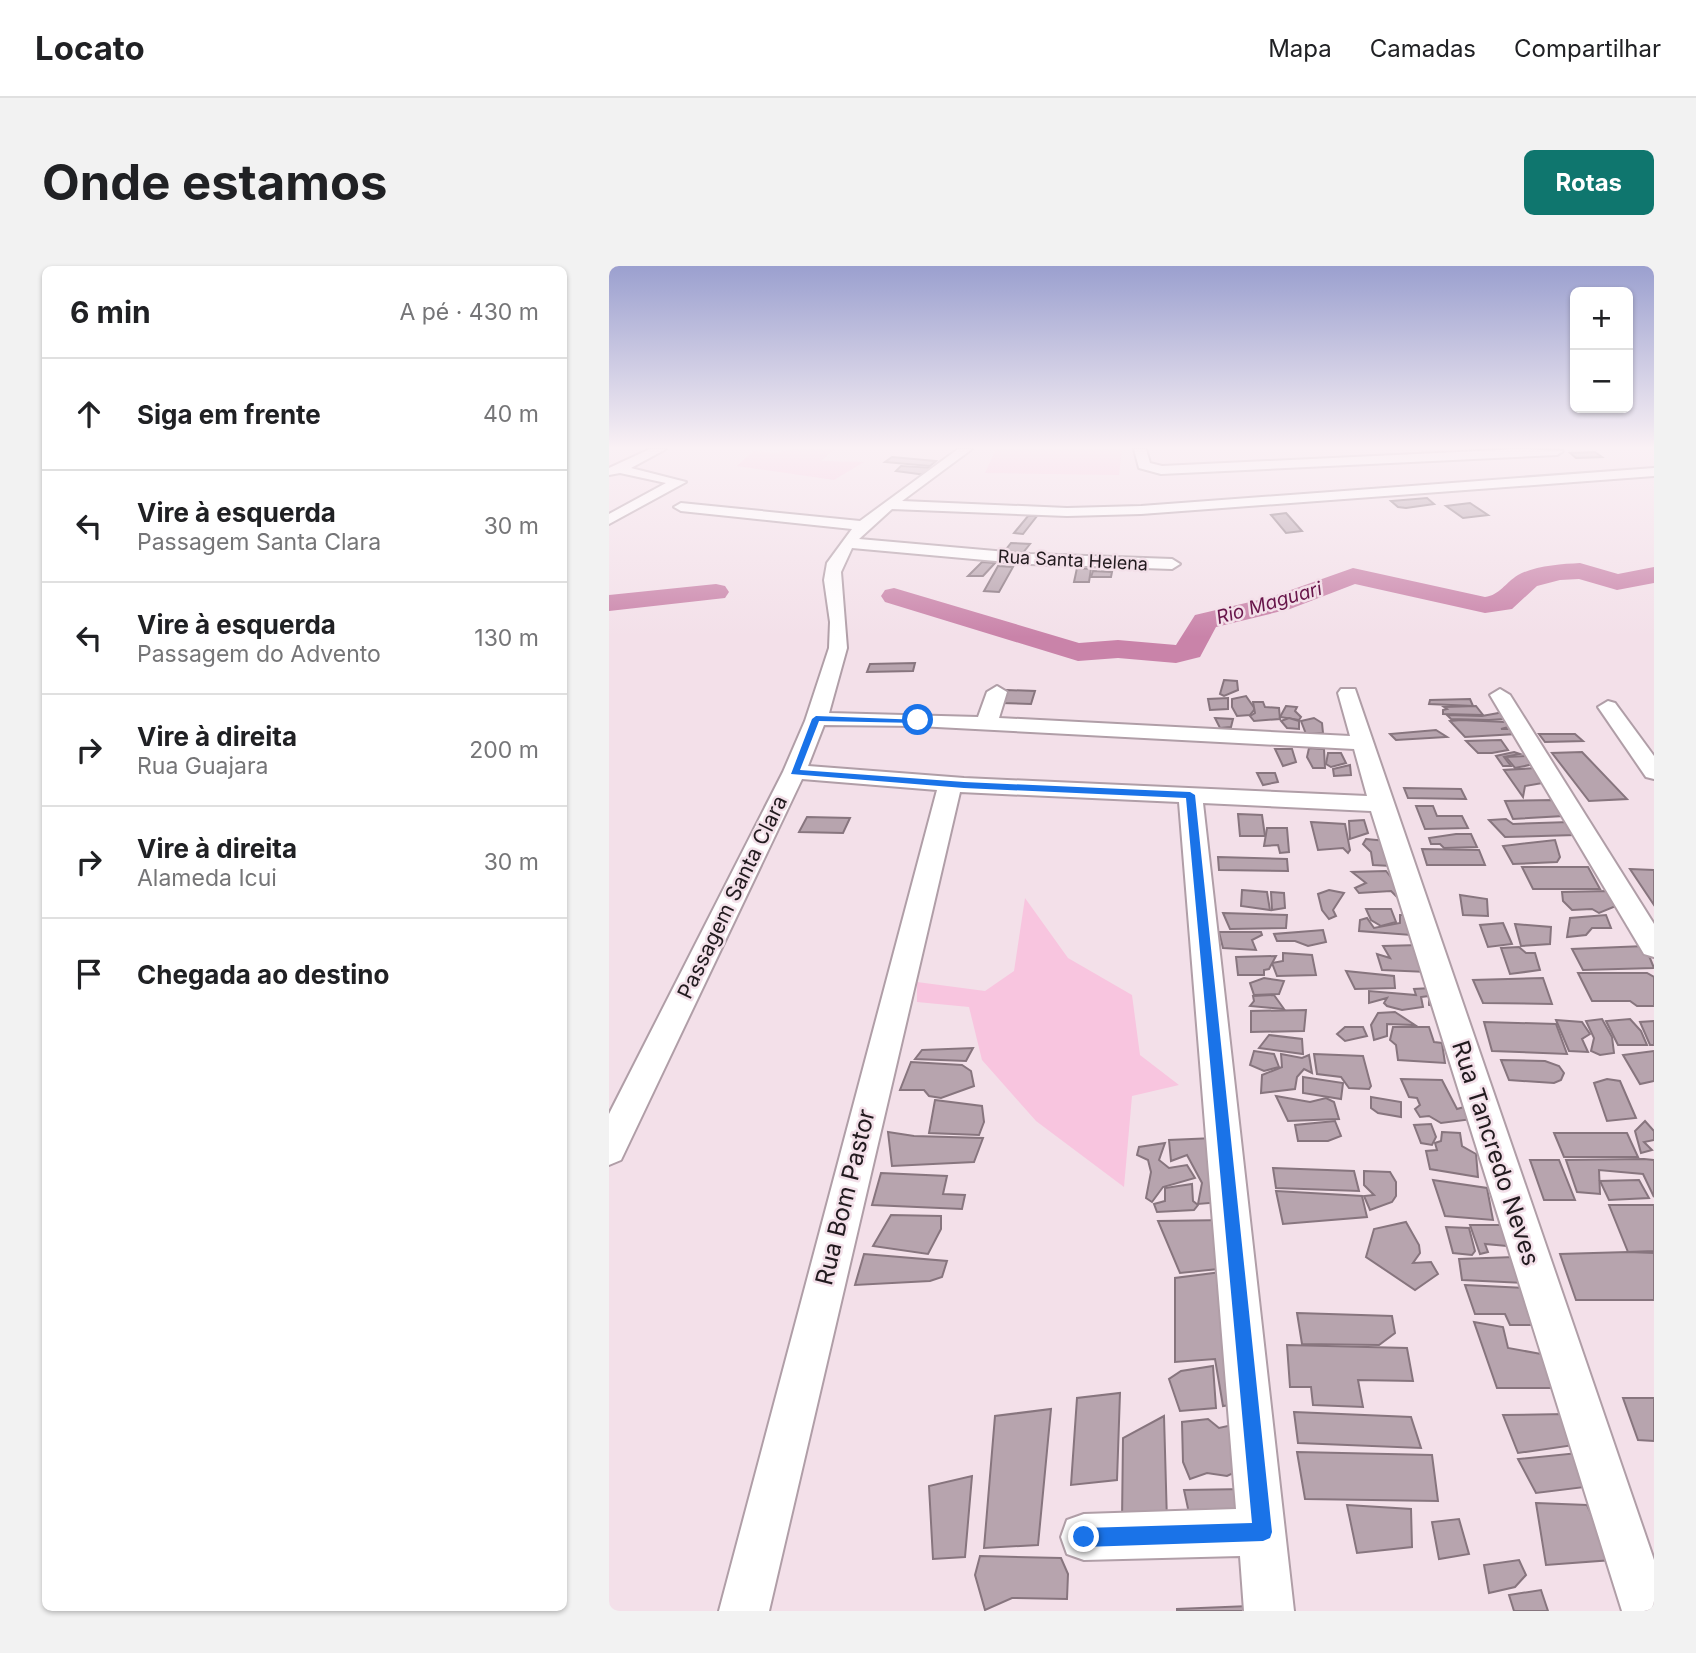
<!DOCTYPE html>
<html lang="pt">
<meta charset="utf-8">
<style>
body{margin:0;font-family:Inter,sans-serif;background:#f2f2f2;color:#202124}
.controls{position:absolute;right:21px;top:21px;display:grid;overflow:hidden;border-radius:10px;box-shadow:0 2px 5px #0004}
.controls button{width:63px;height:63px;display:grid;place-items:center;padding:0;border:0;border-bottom:2px solid #e0e0e0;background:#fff;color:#202124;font:35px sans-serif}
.stop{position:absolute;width:21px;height:21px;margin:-16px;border:5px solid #1a73e8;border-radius:50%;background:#fff}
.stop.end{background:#1a73e8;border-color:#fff;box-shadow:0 2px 7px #0008}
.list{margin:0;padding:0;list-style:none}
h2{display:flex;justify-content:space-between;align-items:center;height:91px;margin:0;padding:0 28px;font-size:30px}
h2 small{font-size:23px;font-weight:400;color:#757577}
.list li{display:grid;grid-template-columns:46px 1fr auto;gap:21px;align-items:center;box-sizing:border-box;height:112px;padding:0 28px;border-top:2px solid #e0e0e0}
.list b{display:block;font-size:26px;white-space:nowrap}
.list p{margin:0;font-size:23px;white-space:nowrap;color:#757577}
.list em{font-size:23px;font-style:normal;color:#757577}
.icon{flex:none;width:38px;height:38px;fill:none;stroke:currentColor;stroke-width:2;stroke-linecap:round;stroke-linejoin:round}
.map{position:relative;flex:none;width:1045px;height:1345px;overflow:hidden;border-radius:10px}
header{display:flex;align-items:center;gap:42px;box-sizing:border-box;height:98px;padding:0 35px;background:#fff;border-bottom:2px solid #e0e0e0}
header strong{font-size:33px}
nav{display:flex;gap:38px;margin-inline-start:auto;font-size:24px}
.intro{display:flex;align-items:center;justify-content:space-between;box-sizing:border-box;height:168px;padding:0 42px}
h1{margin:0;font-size:49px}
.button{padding:18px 32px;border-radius:10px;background:#0f766e;color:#fff;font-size:24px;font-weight:700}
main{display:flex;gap:42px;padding:0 42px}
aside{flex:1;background:#fff;border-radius:10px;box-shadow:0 2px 5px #0004}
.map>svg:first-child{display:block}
</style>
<header>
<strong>Locato</strong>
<nav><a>Mapa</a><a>Camadas</a><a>Compartilhar</a></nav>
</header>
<div class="intro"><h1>Onde estamos</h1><a class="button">Rotas</a></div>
<main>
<aside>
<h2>6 min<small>A pé · 430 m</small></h2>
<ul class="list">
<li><svg class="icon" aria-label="ahead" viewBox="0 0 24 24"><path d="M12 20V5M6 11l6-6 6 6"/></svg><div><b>Siga em frente</b></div><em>40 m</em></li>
<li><svg class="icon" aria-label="left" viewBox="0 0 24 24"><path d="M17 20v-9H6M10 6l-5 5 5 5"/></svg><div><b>Vire à esquerda</b><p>Passagem Santa Clara</p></div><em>30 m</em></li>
<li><svg class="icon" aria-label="left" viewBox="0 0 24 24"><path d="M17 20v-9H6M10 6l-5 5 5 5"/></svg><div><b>Vire à esquerda</b><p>Passagem do Advento</p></div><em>130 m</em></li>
<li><svg class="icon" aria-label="right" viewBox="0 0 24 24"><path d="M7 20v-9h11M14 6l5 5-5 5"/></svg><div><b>Vire à direita</b><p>Rua Guajara</p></div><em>200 m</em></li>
<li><svg class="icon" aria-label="right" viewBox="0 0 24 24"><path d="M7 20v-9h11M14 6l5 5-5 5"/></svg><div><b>Vire à direita</b><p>Alameda Icui</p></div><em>30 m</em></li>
<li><svg class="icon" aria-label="arrive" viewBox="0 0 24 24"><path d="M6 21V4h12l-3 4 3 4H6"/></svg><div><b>Chegada ao destino</b></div></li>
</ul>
</aside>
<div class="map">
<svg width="1045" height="1345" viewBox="0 0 1045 1345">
<rect width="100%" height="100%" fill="#f3e0e9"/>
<g fill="#f8c5df">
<path d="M 182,183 L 226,183 L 212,195 L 255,196 L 225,214 L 128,200 L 144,185 L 168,187 Z"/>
<path d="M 387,183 L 513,183 L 510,209 L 376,207 Z"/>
<path d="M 416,632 L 459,692 L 523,729 L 531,789 L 570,819 L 523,830 L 515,921 L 427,855 L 373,794 L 360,741 L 308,736 L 308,716 L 376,725 L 405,705 Z"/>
</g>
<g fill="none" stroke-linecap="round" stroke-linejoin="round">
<g fill="#c983a9" fill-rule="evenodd">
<path d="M 971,297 L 1009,308 L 1045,301 L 1045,317 L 1008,324 L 970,313 L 951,314 L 928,320 L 903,343 L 876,347 L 746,318 L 681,343 L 607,361 L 591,391 L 567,397 L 509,392 L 469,395 L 276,336 L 272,330 L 276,324 L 285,322 L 470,377 L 509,374 L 567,379 L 586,349 L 662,331 L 744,302 L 876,331 C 891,329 896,317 909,309 C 925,300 952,298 971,297 Z"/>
<path d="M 107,318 L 116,320 L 120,326 L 116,332 L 0,345 L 0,329 Z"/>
</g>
</g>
<g fill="#b7a4ae" stroke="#87757e" stroke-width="2">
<path d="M 986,186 L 993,191 L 967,192 L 961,187 Z"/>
<path d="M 283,191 L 327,195 L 321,200 L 276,196 Z"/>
<path d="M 292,200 L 326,202 L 317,209 L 287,205 Z"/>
<path d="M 818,232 L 825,238 L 797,242 L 789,241 L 782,235 Z"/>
<path d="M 861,237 L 879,249 L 854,252 L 837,240 Z"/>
<path d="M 677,247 L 693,265 L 677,267 L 662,249 Z"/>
<path d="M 419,250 L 428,250 L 414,268 L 405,267 Z"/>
<path d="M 402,277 L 421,278 L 413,288 L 394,287 Z"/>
<path d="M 373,296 L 386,297 L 374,310 L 359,310 Z"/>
<path d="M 389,300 L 404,301 L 390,326 L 375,325 Z"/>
<path d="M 468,302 L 482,303 L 480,316 L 465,316 Z"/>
<path d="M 484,305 L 503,306 L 502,311 L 482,311 Z"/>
<path d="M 306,397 L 304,405 L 258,406 L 261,398 Z"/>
<path d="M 615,414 L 628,415 L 629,424 L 615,430 L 611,428 Z"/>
<path d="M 397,424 L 426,425 L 422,438 L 393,437 Z"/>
<path d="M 637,430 L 646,443 L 641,449 L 628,450 L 623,441 L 623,433 Z"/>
<path d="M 619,432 L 619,443 L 601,444 L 599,433 Z"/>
<path d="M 861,433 L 864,440 L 820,438 L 821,434 Z"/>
<path d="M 644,436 L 654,436 L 656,441 L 670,442 L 671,453 L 645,455 L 641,450 L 646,447 Z"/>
<path d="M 677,440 L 688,441 L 686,445 L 692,451 L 690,454 L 671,451 Z"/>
<path d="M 867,440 L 874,449 L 834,448 L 834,444 L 838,443 L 835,441 Z"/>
<path d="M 895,446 L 895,453 L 880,454 L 842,453 L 838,449 L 873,450 Z"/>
<path d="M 606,452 L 624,453 L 622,461 L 611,462 Z"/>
<path d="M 680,452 L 690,455 L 690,463 L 678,462 L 672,455 Z"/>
<path d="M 705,452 L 713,457 L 714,467 L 697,468 L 692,455 Z"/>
<path d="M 852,454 L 897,456 L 903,460 L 892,463 L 904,463 L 907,468 L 856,471 L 841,455 Z"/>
<path d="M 827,464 L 838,471 L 787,474 L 781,468 Z"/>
<path d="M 930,468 L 966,468 L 974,475 L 936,476 Z"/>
<path d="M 892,474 L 899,484 L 883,487 L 869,487 L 857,475 Z"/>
<path d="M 700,482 L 715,483 L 716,502 L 704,502 L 698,491 Z"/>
<path d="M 666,483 L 683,483 L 687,496 L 674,500 Z"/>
<path d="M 905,486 L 911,488 L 895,491 L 902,500 L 894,500 L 887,490 Z"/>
<path d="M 973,486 L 1018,533 L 980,535 L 943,487 Z"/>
<path d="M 719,487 L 732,487 L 737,497 L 722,501 L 717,498 Z"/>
<path d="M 918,490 L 925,498 L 906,502 L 897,491 Z"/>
<path d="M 741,499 L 742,509 L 725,510 L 724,503 Z"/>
<path d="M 927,502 L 939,516 L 916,520 L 914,531 L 895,504 Z"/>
<path d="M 648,507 L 666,507 L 669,516 L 654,519 Z"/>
<path d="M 795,522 L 852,523 L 857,533 L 799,532 Z"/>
<path d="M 945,534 L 954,550 L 904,553 L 896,535 Z"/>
<path d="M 807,540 L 824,540 L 828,550 L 853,550 L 859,562 L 816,563 Z"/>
<path d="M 629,548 L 653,549 L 656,570 L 631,570 Z"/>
<path d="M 198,551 L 241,552 L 234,567 L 190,566 Z"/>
<path d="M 897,553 L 904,558 L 960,556 L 966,569 L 896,571 L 880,554 Z"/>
<path d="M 755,554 L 759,567 L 741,573 L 740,555 Z"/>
<path d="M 702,556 L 736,558 L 741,584 L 739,587 L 734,582 L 709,584 Z"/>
<path d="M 658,562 L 678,562 L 680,586 L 671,587 L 669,579 L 655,580 Z"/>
<path d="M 847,568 L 862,568 L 868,581 L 835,582 L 831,578 L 822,578 L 820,572 Z"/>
<path d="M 757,573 L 778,575 L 782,600 L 764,599 L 762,586 L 754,578 Z"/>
<path d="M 946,574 L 951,591 L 948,596 L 904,598 L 894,580 Z"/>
<path d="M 813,583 L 870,584 L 876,599 L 818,599 Z"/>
<path d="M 609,591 L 678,593 L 679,605 L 610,604 Z"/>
<path d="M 913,601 L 979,601 L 991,623 L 924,623 Z"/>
<path d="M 1021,603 L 1045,604 L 1045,639 Z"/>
<path d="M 777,605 L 785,615 L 794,637 L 782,625 L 750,627 L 746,622 L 757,617 L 743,606 Z"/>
<path d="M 633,624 L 658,626 L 661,644 L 632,640 Z"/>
<path d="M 720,624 L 735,627 L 724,644 L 727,650 L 720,653 L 713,644 L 709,628 Z"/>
<path d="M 1000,625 L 1007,640 L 990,647 L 983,643 L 963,644 L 954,635 L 953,626 Z"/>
<path d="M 662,626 L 675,627 L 676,642 L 663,644 Z"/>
<path d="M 851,629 L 878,633 L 879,650 L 854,649 Z"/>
<path d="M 757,643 L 782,643 L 787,656 L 772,660 L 762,654 Z"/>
<path d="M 614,647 L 678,649 L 677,662 L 621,663 Z"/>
<path d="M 791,649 L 803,649 L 802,669 L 750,665 L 751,654 L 758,652 L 765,662 L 791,657 Z"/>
<path d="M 997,649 L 1002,662 L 983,662 L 977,669 L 958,671 L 961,652 Z"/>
<path d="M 894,657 L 903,678 L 879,681 L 871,659 Z"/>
<path d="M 906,658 L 942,661 L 941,678 L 912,680 Z"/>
<path d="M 714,664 L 717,676 L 699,680 L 686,675 L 668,675 L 665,668 Z"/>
<path d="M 610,666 L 652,666 L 653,669 L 643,674 L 647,684 L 614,682 Z"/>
<path d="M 811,679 L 818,706 L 773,704 L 768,688 L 781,692 L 774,680 Z"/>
<path d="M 1036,680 L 1045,702 L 974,704 L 963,683 Z"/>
<path d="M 910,681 L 917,687 L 926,687 L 931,704 L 901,708 L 892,682 Z"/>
<path d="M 674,687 L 703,689 L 707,709 L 668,710 L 663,697 L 674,695 Z"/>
<path d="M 667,690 L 660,703 L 655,704 L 655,709 L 629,709 L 627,691 Z"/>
<path d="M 737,705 L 785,710 L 786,722 L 746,723 Z"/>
<path d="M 969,707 L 1038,707 L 1045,711 L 1045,740 L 1028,740 L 1021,735 L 983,735 Z"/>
<path d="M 655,712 L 675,715 L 670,728 L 645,729 L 641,717 Z"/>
<path d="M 934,712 L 943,738 L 874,737 L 864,714 Z"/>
<path d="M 822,722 L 830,741 L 820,739 L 820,730 L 812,731 L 814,741 L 793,744 L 778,740 L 775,737 L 778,732 L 760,737 L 760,725 L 807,729 L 805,723 Z"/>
<path d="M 665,729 L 675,743 L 641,740 L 645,735 L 644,730 Z"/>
<path d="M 697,744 L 695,765 L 642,766 L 642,745 Z"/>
<path d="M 786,746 L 806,759 L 778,758 L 778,770 L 765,774 L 762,759 L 769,747 Z"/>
<path d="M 993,753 L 1003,771 L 1005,787 L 991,789 L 982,785 L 985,772 L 977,755 Z"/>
<path d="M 1021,753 L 1032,765 L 1038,779 L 1009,779 L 997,755 Z"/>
<path d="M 947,754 L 973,756 L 981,768 L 973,773 L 979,786 L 960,785 Z"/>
<path d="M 1045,755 L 1045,779 L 1041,779 L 1031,756 Z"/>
<path d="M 875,756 L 947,758 L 958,788 L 883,785 Z"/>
<path d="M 736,761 L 754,761 L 758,770 L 736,775 L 728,768 Z"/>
<path d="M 784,761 L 820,761 L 825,776 L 833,777 L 836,797 L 789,794 L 787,779 L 781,774 Z"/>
<path d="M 660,769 L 693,773 L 694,788 L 650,782 Z"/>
<path d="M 364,782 L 357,795 L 306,793 L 313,784 Z"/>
<path d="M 645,785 L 665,788 L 670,801 L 655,805 L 641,799 Z"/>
<path d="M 1045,785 L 1045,815 L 1031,818 L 1014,789 Z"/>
<path d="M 672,788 L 693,792 L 700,789 L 703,807 L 695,803 L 688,811 L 686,823 L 652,827 L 653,809 L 673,801 Z"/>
<path d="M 705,788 L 754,790 L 762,820 L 760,823 L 740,822 L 732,811 L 708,808 Z"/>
<path d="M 892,794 L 936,795 L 950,800 L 955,807 L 952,814 L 945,817 L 900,814 Z"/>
<path d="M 302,796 L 353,799 L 362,805 L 365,820 L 332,832 L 320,830 L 315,824 L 291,824 Z"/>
<path d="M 694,811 L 734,817 L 732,833 L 694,827 Z"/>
<path d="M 792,813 L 833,814 L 848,843 L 862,839 L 864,853 L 832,857 L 820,850 L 811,851 L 806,843 L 811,839 L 808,832 L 800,831 Z"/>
<path d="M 998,813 L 1011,815 L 1027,852 L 998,855 L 985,817 Z"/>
<path d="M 667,830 L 701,836 L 717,832 L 725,836 L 730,853 L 679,855 Z"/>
<path d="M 762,831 L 792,836 L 792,851 L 769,847 L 762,842 Z"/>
<path d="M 326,834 L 373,840 L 375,856 L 370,869 L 320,867 Z"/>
<path d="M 726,855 L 732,870 L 719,875 L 689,875 L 686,859 Z"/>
<path d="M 1036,855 L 1045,865 L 1045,874 L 1035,876 L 1043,884 L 1032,887 L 1026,865 Z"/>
<path d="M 822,858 L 827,871 L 823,879 L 812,877 L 805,859 Z"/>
<path d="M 279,866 L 305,870 L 374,872 L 365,896 L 283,900 Z"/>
<path d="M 833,866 L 851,867 L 853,880 L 867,888 L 869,911 L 821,903 L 817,885 L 828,884 L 826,877 L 832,875 Z"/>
<path d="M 945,867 L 1018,867 L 1029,891 L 955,891 Z"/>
<path d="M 605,872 L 612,936 L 589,938 L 593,917 L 578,889 L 562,895 L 560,874 Z"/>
<path d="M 556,877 L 550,894 L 560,902 L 578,899 L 586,912 L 554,921 L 543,936 L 537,932 L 542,906 L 539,894 L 528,889 L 530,881 Z"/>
<path d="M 1035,893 L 1045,894 L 1045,931 L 1034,908 L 990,904 L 991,928 L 968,926 L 957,894 Z"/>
<path d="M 921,894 L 950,894 L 966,934 L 935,934 Z"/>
<path d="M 664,902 L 745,905 L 750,925 L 667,922 Z"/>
<path d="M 755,905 L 781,906 L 787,916 L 787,930 L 783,936 L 761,944 L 755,930 L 765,929 L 755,919 Z"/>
<path d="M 272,907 L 338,910 L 334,928 L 356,929 L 353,943 L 263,939 Z"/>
<path d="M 824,914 L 878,922 L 884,954 L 836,950 Z"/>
<path d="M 1030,914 L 1040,932 L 1000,934 L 991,915 Z"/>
<path d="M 583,918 L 584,935 L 589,939 L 585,944 L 548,946 L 545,938 L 556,935 L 556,922 Z"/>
<path d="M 667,925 L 753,930 L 758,951 L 674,958 Z"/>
<path d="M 1000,939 L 1045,939 L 1045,985 L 1019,986 Z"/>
<path d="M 282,949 L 332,950 L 332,963 L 319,988 L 264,980 Z"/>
<path d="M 619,954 L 609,1003 L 571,1007 L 549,955 Z"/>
<path d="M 797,956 L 810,979 L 811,987 L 804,997 L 822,996 L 829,1008 L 806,1024 L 757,991 L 765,963 Z"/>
<path d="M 861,959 L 896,959 L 905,976 L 898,980 L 876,978 L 879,986 L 871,988 Z"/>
<path d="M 837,961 L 860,962 L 866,985 L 863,989 L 844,987 Z"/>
<path d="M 1019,986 L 1045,987 L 1045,1034 L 967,1034 L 951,988 Z"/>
<path d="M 255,988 L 338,995 L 333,1011 L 321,1015 L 246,1019 Z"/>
<path d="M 905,991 L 915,1017 L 853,1014 L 850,993 Z"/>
<path d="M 620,1005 L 634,1137 L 614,1140 L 606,1093 L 566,1096 L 566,1012 Z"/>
<path d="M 856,1019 L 916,1022 L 927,1059 L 901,1059 L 896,1048 L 866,1048 Z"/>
<path d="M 688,1047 L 783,1050 L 786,1067 L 770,1079 L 693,1078 Z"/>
<path d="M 865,1056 L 894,1061 L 899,1082 L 938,1089 L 947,1122 L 888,1122 Z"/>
<path d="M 678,1079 L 798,1082 L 804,1115 L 749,1114 L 754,1141 L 704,1139 L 702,1121 L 681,1121 Z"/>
<path d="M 604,1100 L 607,1142 L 571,1145 L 560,1113 L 572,1105 Z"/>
<path d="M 511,1127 L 508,1214 L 462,1219 L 468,1132 Z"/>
<path d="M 1014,1132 L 1045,1132 L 1045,1175 L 1029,1174 Z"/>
<path d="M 442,1143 L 429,1279 L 375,1282 L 386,1150 Z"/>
<path d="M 685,1146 L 802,1151 L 812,1182 L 689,1177 Z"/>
<path d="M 956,1148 L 965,1179 L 909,1187 L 894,1149 Z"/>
<path d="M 555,1150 L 558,1256 L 513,1256 L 514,1172 Z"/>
<path d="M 599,1153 L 610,1162 L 637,1156 L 642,1199 L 618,1210 L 598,1207 L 581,1213 L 574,1196 L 573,1156 Z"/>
<path d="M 688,1186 L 823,1189 L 829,1235 L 696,1233 Z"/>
<path d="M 969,1187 L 976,1221 L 927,1227 L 909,1193 Z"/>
<path d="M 363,1210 L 356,1291 L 324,1293 L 320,1220 Z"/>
<path d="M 637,1223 L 640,1258 L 583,1261 L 575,1224 Z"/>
<path d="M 927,1237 L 978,1239 L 1003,1294 L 937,1299 Z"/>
<path d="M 738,1239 L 802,1243 L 803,1281 L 748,1287 Z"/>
<path d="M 850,1253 L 860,1288 L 830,1293 L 823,1256 Z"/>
<path d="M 371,1290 L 452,1292 L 459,1308 L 458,1333 L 403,1332 L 376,1344 L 366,1309 Z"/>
<path d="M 910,1294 L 917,1309 L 906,1321 L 880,1327 L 875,1299 Z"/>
<path d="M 932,1324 L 939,1345 L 905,1345 L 900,1329 Z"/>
<path d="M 640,1340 L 641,1345 L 568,1345 L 568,1343 Z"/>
</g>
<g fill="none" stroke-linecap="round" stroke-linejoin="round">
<g stroke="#b09ea7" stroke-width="4">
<g id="minor">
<path d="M 41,183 L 57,183 L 22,202 L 77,216 L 0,258 L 0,248 L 57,217 L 11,207 L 0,209 L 0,202 Z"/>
<path d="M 349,183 L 363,183 L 293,235 L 458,242 L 532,240 L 1045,202 L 1045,210 L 532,248 L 458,250 L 283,243 L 250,273 L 421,288 L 563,293 L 571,298 L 563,303 L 421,298 L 243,282 L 232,306 L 238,382 L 220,447 L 369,451 L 378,426 L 388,420 L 398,426 L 390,452 L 741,470 L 729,427 L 732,423 L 746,423 L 1045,1294 L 1045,1345 L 1013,1345 L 762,545 L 594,537 L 685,1345 L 635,1345 L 631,1290 L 475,1294 L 458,1288 L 452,1271 L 458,1254 L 475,1248 L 627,1243 L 570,536 L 351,526 L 160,1345 L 110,1345 L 328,524 L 193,513 L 12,894 L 0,899 L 0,848 L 174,506 L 196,455 L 220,382 L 221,356 L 215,314 L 218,297 L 243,263 L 72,245 L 65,241 L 72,237 L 251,255 ZM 215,459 L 309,460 L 745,483 L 758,530 L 355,512 L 199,500 Z"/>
<path d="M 525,183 L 537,183 L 541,197 L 553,200 L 912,183 L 954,185 L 948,189 L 552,208 L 530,202 Z"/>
<path d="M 891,423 L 901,429 L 1045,658 L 1045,691 L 1035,688 L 881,429 Z"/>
<path d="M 999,435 L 1006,437 L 1045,490 L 1045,513 L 1037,511 L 989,441 Z"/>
</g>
</g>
<use href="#minor" fill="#fff" fill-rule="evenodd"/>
</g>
<linearGradient id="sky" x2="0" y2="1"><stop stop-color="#9ba0cf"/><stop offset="0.49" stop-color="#faf1f5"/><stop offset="1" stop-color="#faf1f5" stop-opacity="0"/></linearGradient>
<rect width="1045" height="371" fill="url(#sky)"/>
<path fill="#1a73e8" d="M 207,450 L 313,454 L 309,457 L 210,455 L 191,504 L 355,516 L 581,526 L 586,529 L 663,1266 L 661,1272 L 654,1275 L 475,1281 L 468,1278 L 466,1271 L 468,1265 L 475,1262 L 643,1257 L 577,532 L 355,522 L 182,508 L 203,453 Z"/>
<g text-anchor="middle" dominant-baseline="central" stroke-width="5" stroke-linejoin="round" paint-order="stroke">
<g font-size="18" fill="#221b1f" stroke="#f3e0e9">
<text transform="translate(464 294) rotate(3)">Rua Santa Helena</text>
</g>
<g font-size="19" font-style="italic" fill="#68154a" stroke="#f3e0e9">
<text transform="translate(660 337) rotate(-16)">Rio Maguari</text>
</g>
<g font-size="21" fill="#221b1f" stroke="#f3e0e9">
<text transform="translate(123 631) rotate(-64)">Passagem Santa Clara</text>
</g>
<g font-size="24" fill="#221b1f" stroke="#f3e0e9">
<text transform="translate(887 887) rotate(72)">Rua Tancredo Neves</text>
<text transform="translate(236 931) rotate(-76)">Rua Bom Pastor</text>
</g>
</g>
</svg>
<div class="controls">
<button>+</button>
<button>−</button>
</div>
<div class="stop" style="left:309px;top:454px"></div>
<div class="stop end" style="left:475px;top:1271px"></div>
</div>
</main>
